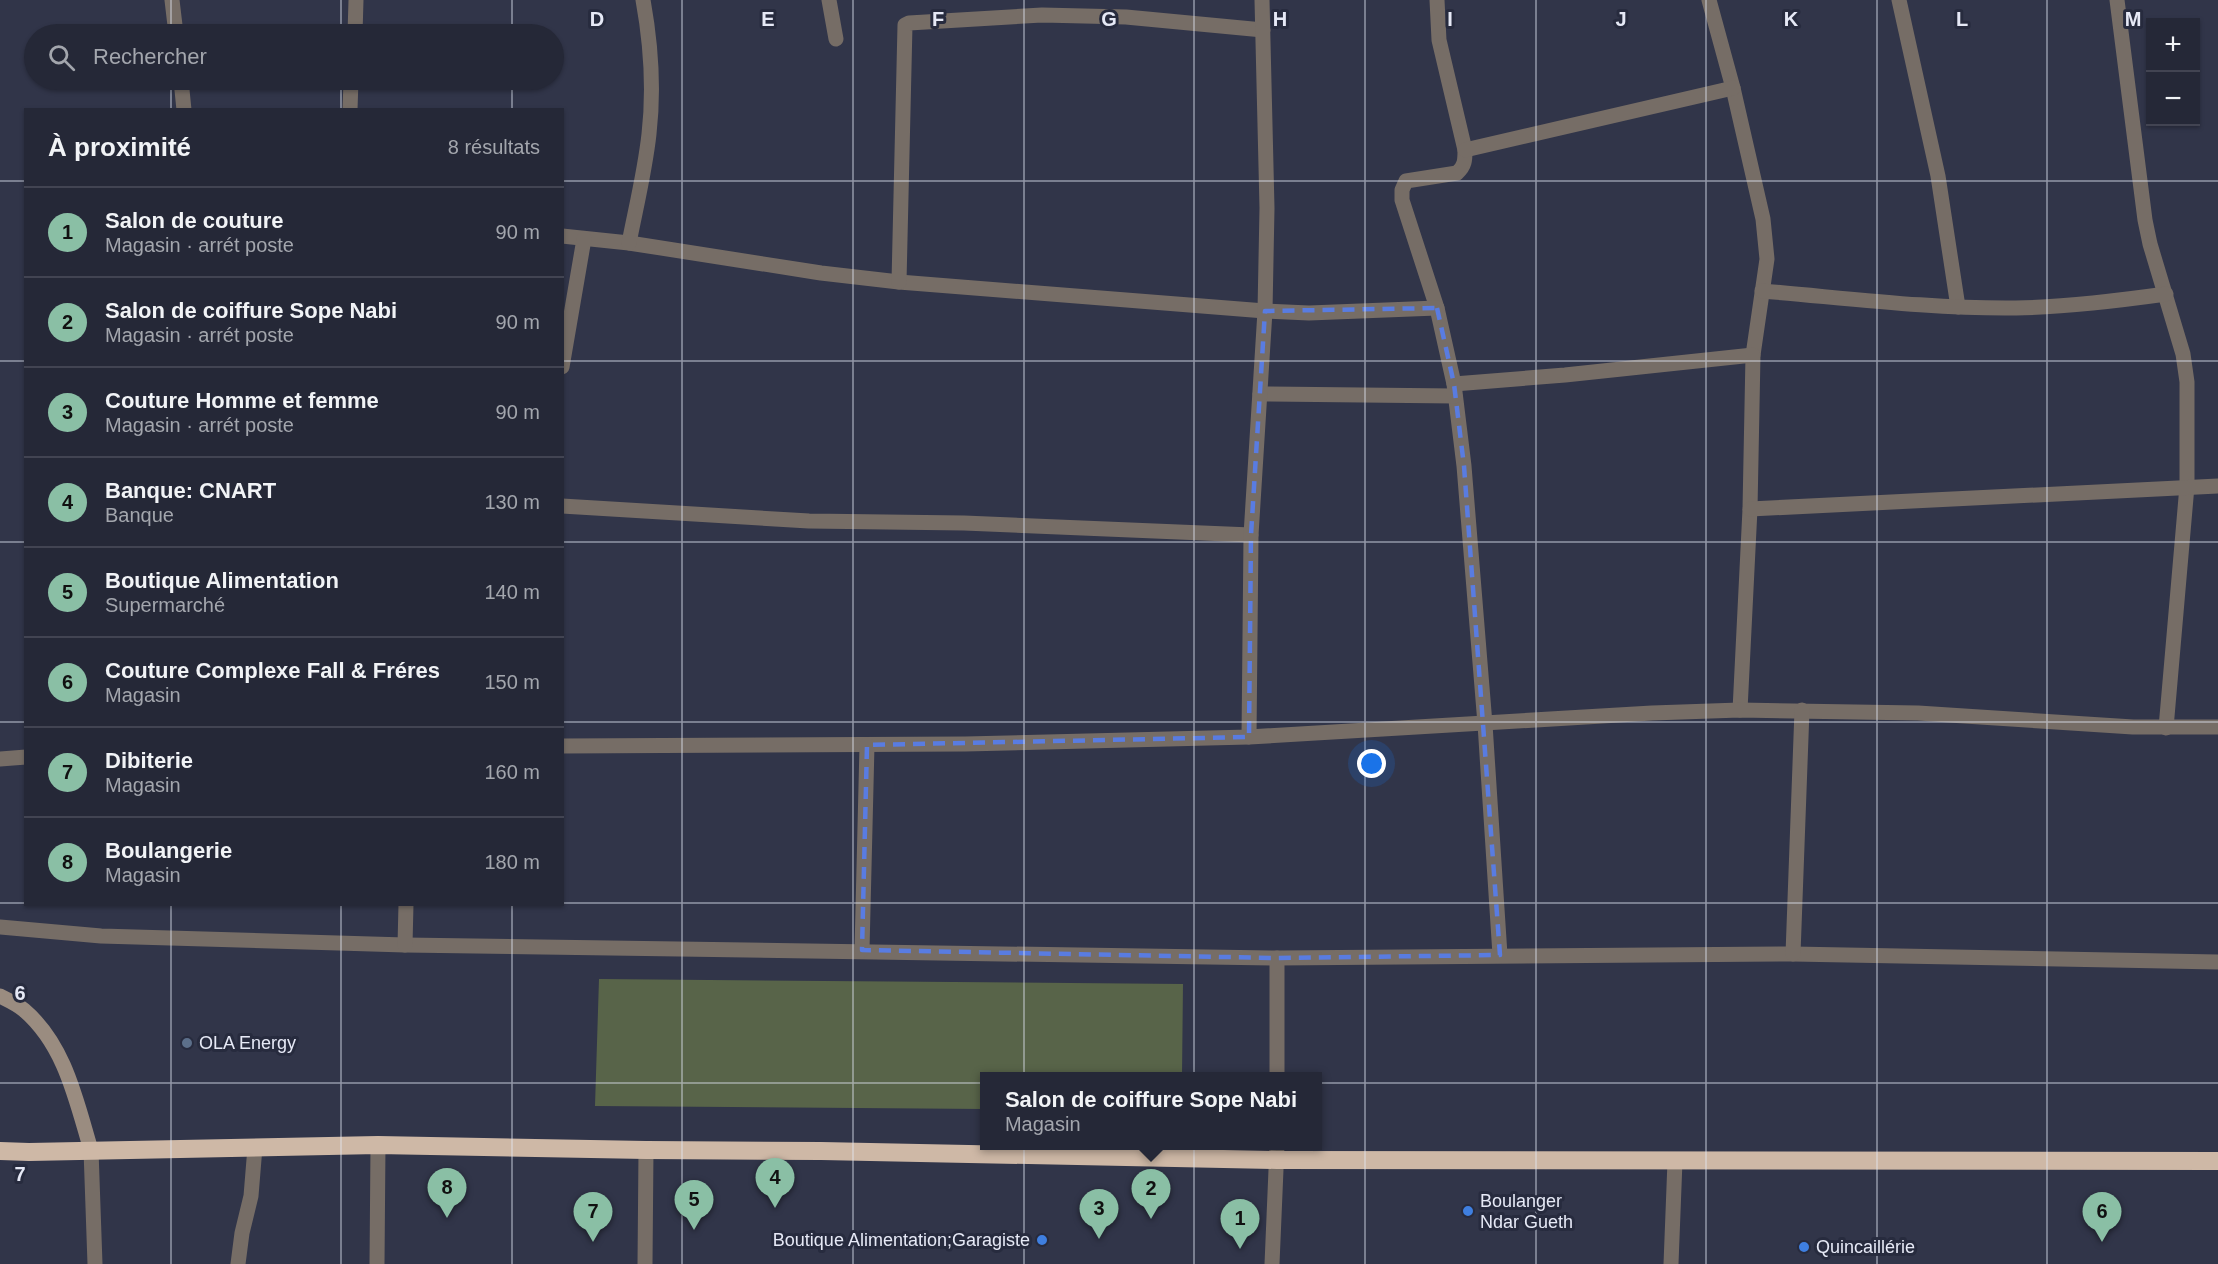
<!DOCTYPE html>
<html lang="fr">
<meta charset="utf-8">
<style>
body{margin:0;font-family:Arial,sans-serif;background:#2d303f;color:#f1f3f6}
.controls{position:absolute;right:18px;top:18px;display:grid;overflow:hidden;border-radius:0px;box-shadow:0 2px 4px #0004}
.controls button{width:54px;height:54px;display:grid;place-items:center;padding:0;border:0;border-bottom:2px solid #424452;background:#252837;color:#f1f3f6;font:30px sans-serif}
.you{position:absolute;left:1372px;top:764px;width:21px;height:21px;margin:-15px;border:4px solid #fff;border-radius:50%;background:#1a73e8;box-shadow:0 0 0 9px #1a73e833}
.badge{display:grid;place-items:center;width:39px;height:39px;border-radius:50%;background:#8abfa5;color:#111;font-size:20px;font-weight:700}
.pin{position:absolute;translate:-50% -50px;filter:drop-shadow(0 2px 3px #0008)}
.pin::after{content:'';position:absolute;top:32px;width:21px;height:18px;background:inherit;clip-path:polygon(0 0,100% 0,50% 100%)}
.popup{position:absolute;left:980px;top:1072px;width:342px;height:78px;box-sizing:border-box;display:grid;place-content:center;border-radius:0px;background:#252837;filter:drop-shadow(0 2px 4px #0005);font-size:20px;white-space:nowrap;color:#a3a6ad}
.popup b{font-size:22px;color:#f1f3f6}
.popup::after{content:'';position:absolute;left:50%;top:100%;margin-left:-12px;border:12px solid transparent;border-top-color:#252837}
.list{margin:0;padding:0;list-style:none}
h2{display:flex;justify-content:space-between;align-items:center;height:78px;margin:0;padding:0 24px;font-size:26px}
h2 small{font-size:20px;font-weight:400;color:#a3a6ad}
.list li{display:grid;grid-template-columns:39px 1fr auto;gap:18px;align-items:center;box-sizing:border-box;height:90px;padding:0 24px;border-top:2px solid #424452}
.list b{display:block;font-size:22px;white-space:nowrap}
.list p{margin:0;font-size:20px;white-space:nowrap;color:#a3a6ad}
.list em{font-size:20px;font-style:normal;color:#a3a6ad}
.icon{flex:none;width:33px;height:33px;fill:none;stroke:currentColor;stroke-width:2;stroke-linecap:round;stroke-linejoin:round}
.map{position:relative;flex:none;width:2218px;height:1264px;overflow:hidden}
.search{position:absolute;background:#252837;box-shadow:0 2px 4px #0004;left:24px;top:24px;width:540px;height:66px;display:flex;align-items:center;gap:15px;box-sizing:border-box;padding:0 21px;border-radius:33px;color:#a3a6ad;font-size:22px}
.panel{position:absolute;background:#252837;box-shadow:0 2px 4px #0004;left:24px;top:108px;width:540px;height:798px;border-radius:0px}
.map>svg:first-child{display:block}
</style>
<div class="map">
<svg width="2218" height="1264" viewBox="0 0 2218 1264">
<rect width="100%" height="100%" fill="#313549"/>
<path fill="#586449" d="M 599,979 L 1183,984 L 1182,1076 L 984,1076 L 984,1109 L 595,1106 Z"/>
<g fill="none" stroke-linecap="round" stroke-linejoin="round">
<g stroke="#766d66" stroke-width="15">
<path d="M 172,0 L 176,34"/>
<path d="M 829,0 L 836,39"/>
<path d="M 1437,0 L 1439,40 L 1465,150 C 1465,160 1465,166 1457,173 L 1406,181 L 1402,190 L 1402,200 L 1437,308 L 1454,384 L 1464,466 L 1485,724 L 1500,955"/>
<path d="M 1709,0 L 1733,88 L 1763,219 L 1767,259 L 1753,355 L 1750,509 L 1740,710"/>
<path d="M 1899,0 L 1938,176 L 1958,307"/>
<path d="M 2117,0 L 2145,220 L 2150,244 L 2183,354 L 2187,382 L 2187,486 L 2166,728"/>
<path d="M 355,34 L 356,0"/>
<path d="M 181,80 L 184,110"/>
<path d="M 350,110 L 351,80"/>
<path d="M 1465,150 L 1733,88"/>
<path d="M 562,236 L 629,243 L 821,273 L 899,282 L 1265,311 L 1309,313 L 1437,308"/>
<path d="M 629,243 C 636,207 645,171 649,134 C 654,90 651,44 643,0"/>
<path d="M 899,282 L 905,25 L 909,23 L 1042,15 L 1126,17 L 1263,30"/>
<path d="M 1762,291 C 1846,298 1932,309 2016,308 C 2067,307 2116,301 2166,294"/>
<path d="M 562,367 L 584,239"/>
<path d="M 1454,384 L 1565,375 L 1753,355"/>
<path d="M 1260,394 L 1455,396"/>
<path d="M 562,506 L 809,521 L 964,523 L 1251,535"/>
<path d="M 1750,509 L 2218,486"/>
<path d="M 1249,737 L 1251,535 L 1265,311 L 1267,208 L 1262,0"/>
<path d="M 562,746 L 965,744 L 1249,737 L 1652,713 L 1740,710 L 1918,713 L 2133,727 L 2218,727"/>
<path d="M 0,759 L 26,757"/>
<path d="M 0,927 L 101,936 L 405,945 L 1277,958 L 1793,954 L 2218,962"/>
<path d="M 405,945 L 406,904"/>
<path d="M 862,950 L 867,745"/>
<path d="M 1793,954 L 1802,710"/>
<path d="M 1277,1076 L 1277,958"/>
<path d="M 91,1150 L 95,1264"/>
<path d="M 238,1264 L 242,1233 L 251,1196 L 255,1147"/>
<path d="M 377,1264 L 378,1145"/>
<path d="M 645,1264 L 646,1150"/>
<path d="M 1272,1264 L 1277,1146"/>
<path d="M 1671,1264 L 1675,1161"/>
</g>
<path stroke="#9a8c80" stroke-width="15" d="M 0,996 C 8,1000 17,1004 24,1010 C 65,1045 76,1100 91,1150"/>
<path stroke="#ceb8a6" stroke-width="18" d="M 0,1151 L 29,1152 L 378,1145 L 646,1150 L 821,1151 L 1277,1160 L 2218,1161"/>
</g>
<path fill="none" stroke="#597ce1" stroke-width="4.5" stroke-dasharray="12 8" stroke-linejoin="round" d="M 1437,308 L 1454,384 L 1464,466 L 1500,955 L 1277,958 L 862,950 L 867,745 L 1249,737 L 1251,535 L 1265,311 Z"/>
<path fill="none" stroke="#e6e9f6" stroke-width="1.5" stroke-opacity="0.55" d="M 171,0 L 171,34M 341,0 L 341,34M 512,0 L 512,34M 682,0 L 682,1264M 853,0 L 853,1264M 1024,0 L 1024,1264M 1194,0 L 1194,1264M 1365,0 L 1365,1264M 1536,0 L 1536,1264M 1706,0 L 1706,1264M 1877,0 L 1877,1264M 2047,0 L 2047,1264M 171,80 L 171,110M 341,80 L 341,110M 512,80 L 512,110M 0,181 L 26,181M 562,181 L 2218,181M 0,361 L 26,361M 562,361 L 2218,361M 0,542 L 26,542M 562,542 L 2218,542M 0,722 L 26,722M 562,722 L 2218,722M 0,903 L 26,903M 562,903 L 2218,903M 171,904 L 171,1264M 341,904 L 341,1264M 512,904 L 512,1264M 0,1083 L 2218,1083"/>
<circle fill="#5c6f8a" stroke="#272b3e" stroke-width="2" cx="187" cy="1043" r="6"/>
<g fill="#3f7fe0" stroke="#272b3e" stroke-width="2">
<circle cx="1468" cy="1211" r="6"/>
<circle cx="1042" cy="1240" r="6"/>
<circle cx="1804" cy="1247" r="6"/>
</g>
<g text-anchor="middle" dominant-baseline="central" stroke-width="6" stroke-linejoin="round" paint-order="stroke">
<g font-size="18" fill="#e6e9f6" stroke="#272b3e" text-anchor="start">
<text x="199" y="1043">OLA Energy</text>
<text x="1480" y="1201">Boulanger<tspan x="1480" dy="21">Ndar Gueth</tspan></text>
<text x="1030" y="1240" text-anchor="end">Boutique Alimentation;Garagiste</text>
<text x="1816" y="1247">Quincaillérie</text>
</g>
</g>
<g font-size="20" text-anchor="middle" font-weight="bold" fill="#e6e9f6" stroke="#272b3e" stroke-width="6" stroke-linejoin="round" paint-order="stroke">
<text x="597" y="26">D</text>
<text x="768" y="26">E</text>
<text x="938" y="26">F</text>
<text x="1109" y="26">G</text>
<text x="1280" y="26">H</text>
<text x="1450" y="26">I</text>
<text x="1621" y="26">J</text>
<text x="1791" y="26">K</text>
<text x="1962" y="26">L</text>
<text x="2133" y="26">M</text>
<text x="20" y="1000">6</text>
<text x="20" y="1181">7</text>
</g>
</svg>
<div class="controls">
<button>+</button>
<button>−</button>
</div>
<div class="you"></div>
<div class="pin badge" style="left:1240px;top:1249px">1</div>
<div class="pin badge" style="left:1151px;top:1219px">2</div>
<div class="popup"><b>Salon de coiffure Sope Nabi</b>Magasin</div>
<div class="pin badge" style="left:1099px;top:1239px">3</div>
<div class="pin badge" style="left:775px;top:1208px">4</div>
<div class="pin badge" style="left:694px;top:1230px">5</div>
<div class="pin badge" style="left:2102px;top:1242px">6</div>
<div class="pin badge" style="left:593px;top:1242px">7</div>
<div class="pin badge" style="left:447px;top:1218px">8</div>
<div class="search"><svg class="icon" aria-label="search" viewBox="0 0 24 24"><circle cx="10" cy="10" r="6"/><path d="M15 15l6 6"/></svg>Rechercher</div>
<section class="panel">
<h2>À proximité<small>8 résultats</small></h2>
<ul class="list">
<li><span class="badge">1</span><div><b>Salon de couture</b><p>Magasin · arrét poste</p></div><em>90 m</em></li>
<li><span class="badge">2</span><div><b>Salon de coiffure Sope Nabi</b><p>Magasin · arrét poste</p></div><em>90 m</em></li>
<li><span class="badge">3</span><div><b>Couture Homme et femme</b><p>Magasin · arrét poste</p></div><em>90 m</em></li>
<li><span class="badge">4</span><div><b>Banque: CNART</b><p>Banque</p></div><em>130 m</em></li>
<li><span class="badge">5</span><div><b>Boutique Alimentation</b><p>Supermarché</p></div><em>140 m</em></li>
<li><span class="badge">6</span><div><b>Couture Complexe Fall &amp; Fréres</b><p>Magasin</p></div><em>150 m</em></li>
<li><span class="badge">7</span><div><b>Dibiterie</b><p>Magasin</p></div><em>160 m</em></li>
<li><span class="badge">8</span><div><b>Boulangerie</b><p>Magasin</p></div><em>180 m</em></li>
</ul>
</section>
</div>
